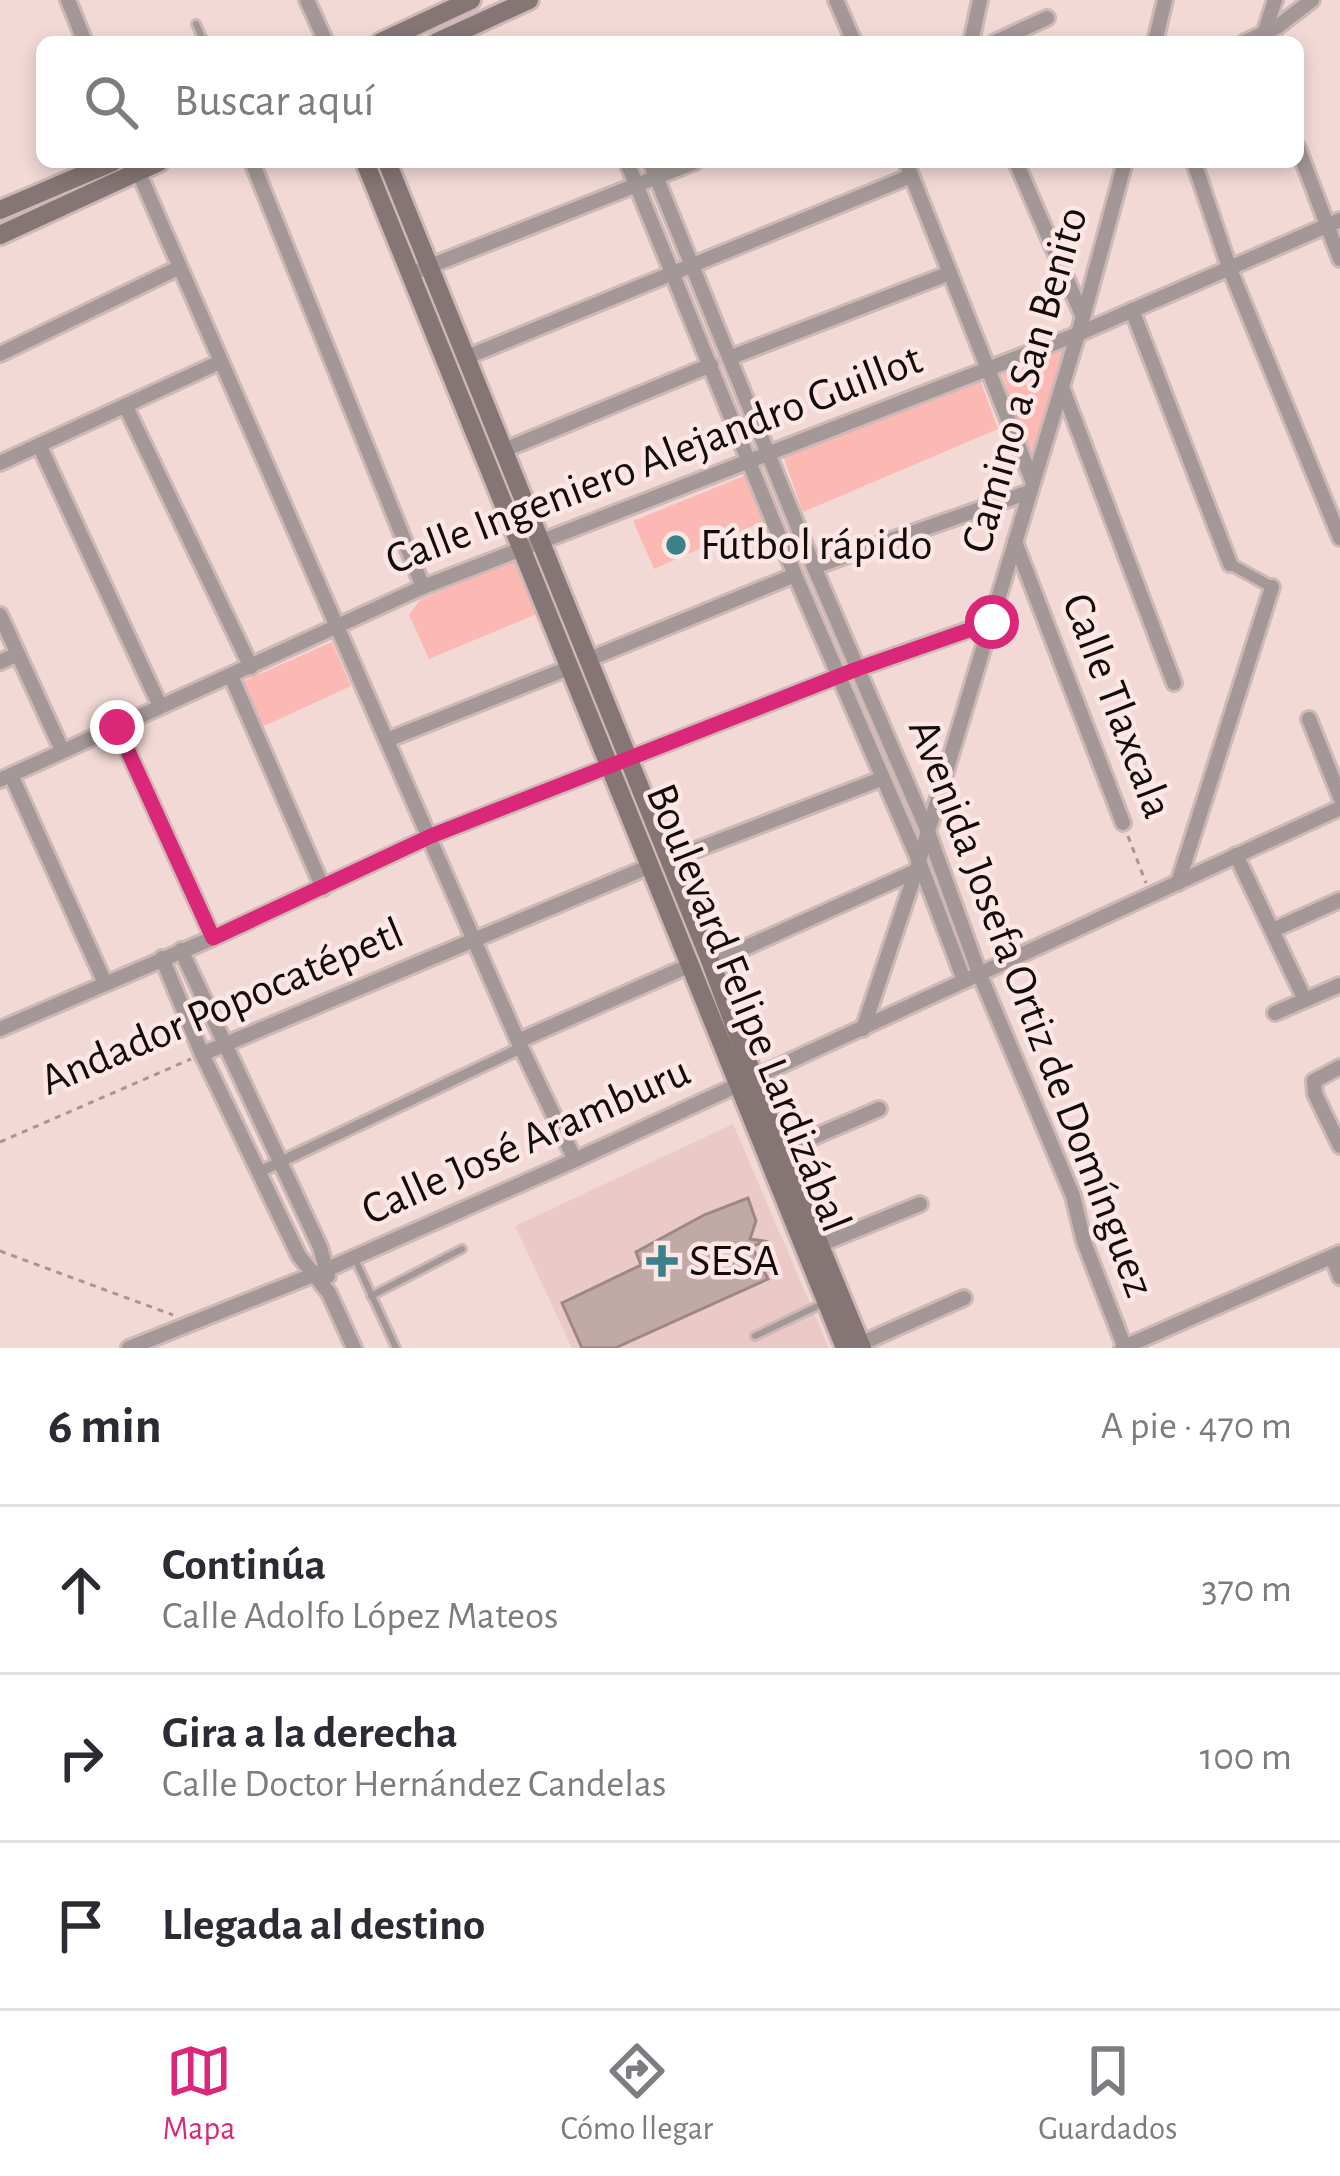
<!DOCTYPE html>
<html lang="es">
<meta charset="utf-8">
<style>
body{margin:0;font-family:"Alegreya Sans",sans-serif;background:#f7f7f7;color:#2b2b33}
.stop{position:absolute;width:36px;height:36px;margin:-27px;border:9px solid #db2777;border-radius:50%;background:#fff}
.stop.end{background:#db2777;border-color:#fff;box-shadow:0 3px 12px #0008}
.list{margin:0;padding:0;list-style:none}
h2{display:flex;justify-content:space-between;align-items:center;height:156px;margin:0;padding:0 48px;font-size:51px}
h2 small{font-size:39px;font-weight:400;color:#7c7c81}
.list li{display:grid;grid-template-columns:78px 1fr auto;gap:36px;align-items:center;box-sizing:border-box;height:168px;padding:0 48px;border-top:3px solid #e1e1e2}
.list b{display:block;font-size:45px;white-space:nowrap}
.list p{margin:0;font-size:39px;white-space:nowrap;color:#7c7c81}
.list em{font-size:39px;font-style:normal;color:#7c7c81}
.icon{flex:none;width:66px;height:66px;fill:none;stroke:currentColor;stroke-width:2;stroke-linecap:round;stroke-linejoin:round}
.map{position:relative;flex:none;width:1340px;height:1348px;overflow:hidden}
.search{position:absolute;background:#fff;box-shadow:0 6px 18px #0003;left:36px;right:36px;top:36px;height:132px;display:flex;align-items:center;gap:30px;box-sizing:border-box;padding:0 42px;border-radius:18px;color:#7c7c81;font-size:45px}
.sheet{height:660px;background:#fff}
nav{display:flex;justify-content:space-around;align-items:center;box-sizing:border-box;height:168px;border-top:3px solid #e1e1e2;background:#fff;font-size:33px;color:#7c7c81}
nav a{display:grid;justify-items:center;gap:6px}
nav .on{color:#db2777}
.map>svg:first-child{display:block}
</style>
<div class="map">
<svg width="1340" height="1348" viewBox="0 0 1340 1348">
<rect width="100%" height="100%" fill="#f2d9d6"/>
<path fill="#ebc9c6" d="M 733,1124 L 829,1348 L 572,1348 L 515,1226 Z"/>
<g fill="#fcb9b3">
<path d="M 1067,343 L 1030,465 L 1001,371 Z"/>
<path d="M 979,377 L 998,429 L 803,512 L 783,456 Z"/>
<path d="M 751,473 L 768,519 L 654,569 L 633,521 Z"/>
<path d="M 513,559 L 537,614 L 429,659 L 409,615 L 420,600 Z"/>
<path d="M 332,642 L 351,686 L 260,728 L 239,683 Z"/>
</g>
<path fill="#c1a9a7" stroke="#9e8785" stroke-width="3" d="M 748,1198 L 756,1221 L 750,1239 L 764,1241 L 752,1247 L 768,1279 L 615,1348 L 582,1348 L 562,1303 L 641,1265 L 636,1252 L 704,1215 Z"/>
<g fill="none" stroke-linecap="round" stroke-linejoin="round">
<g stroke="#ceb8b6" stroke-width="12">
<g id="service">
<path d="M 196,24 L 204,42"/>
<path d="M 355,1259 L 396,1348"/>
<path d="M 371,1296 L 462,1249"/>
<path d="M 755,1336 L 822,1304"/>
</g>
</g>
<g stroke="#ceb8b6" stroke-width="16">
<g id="pedestrian">
<path d="M 1230,564 L 1272,587"/>
<path d="M 259,1172 L 521,1048"/>
</g>
</g>
<g stroke="#ceb8b6" stroke-width="20">
<g id="minor">
<path d="M 68,0 L 85,42"/>
<path d="M 307,0 L 326,42"/>
<path d="M 836,0 L 854,42"/>
<path d="M 1263,37 L 1275,0"/>
<path d="M 971,42 L 980,0"/>
<path d="M 995,42 L 1047,18"/>
<path d="M 1155,42 L 1165,0"/>
<path d="M 1245,42 L 1277,27 L 1312,0"/>
<path d="M 1298,148 L 1340,259"/>
<path d="M 252,162 L 423,587"/>
<path d="M 627,162 L 795,575 L 919,861 L 964,980"/>
<path d="M 650,162 L 814,567 L 928,832 L 979,973 L 1073,1196 L 1084,1242 L 1125,1348"/>
<path d="M 906,162 L 1032,480"/>
<path d="M 1016,162 L 1083,317"/>
<path d="M 1194,162 L 1229,267 L 1340,538"/>
<path d="M 138,171 L 518,1041 L 575,1160"/>
<path d="M 420,270 L 695,162"/>
<path d="M 1132,310 L 1230,564"/>
<path d="M 0,354 L 178,268"/>
<path d="M 467,357 L 911,176"/>
<path d="M 729,358 L 950,273"/>
<path d="M 1062,387 L 1174,683"/>
<path d="M 126,407 L 251,667"/>
<path d="M 40,447 L 160,706"/>
<path d="M 504,450 L 711,365"/>
<path d="M 0,463 L 220,362"/>
<path d="M 1015,542 L 1123,823"/>
<path d="M 814,567 L 1029,492"/>
<path d="M 0,615 L 62,750"/>
<path d="M 587,660 L 795,575"/>
<path d="M 0,662 L 18,654"/>
<path d="M 231,676 L 323,888"/>
<path d="M 1309,719 L 1340,797"/>
<path d="M 117,727 L 213,938"/>
<path d="M 387,740 L 571,667"/>
<path d="M 11,775 L 105,983"/>
<path d="M 0,780 L 423,587 L 1078,334 L 1340,220"/>
<path d="M 1236,855 L 1305,1000"/>
<path d="M 669,860 L 881,779"/>
<path d="M 1178,883 L 1272,587"/>
<path d="M 1273,930 L 1340,900"/>
<path d="M 181,950 L 320,1247 L 328,1276"/>
<path d="M 162,958 L 202,1054 L 299,1256 L 329,1293 L 354,1348"/>
<path d="M 711,963 L 916,871"/>
<path d="M 1275,1013 L 1340,985"/>
<path d="M 0,1029 L 213,938 L 431,836 L 857,669 L 991,622"/>
<path d="M 863,1029 L 916,871 L 1083,317 L 1125,162"/>
<path d="M 518,1041 L 688,966"/>
<path d="M 202,1054 L 648,867"/>
<path d="M 1340,1067 L 1314,1081 L 1315,1094 L 1340,1146"/>
<path d="M 781,1151 L 879,1109"/>
<path d="M 819,1245 L 920,1204"/>
<path d="M 1332,1257 L 1340,1277"/>
<path d="M 860,1344 L 964,1298"/>
<path d="M 129,1348 L 328,1269 L 575,1160 L 1340,808"/>
<path d="M 1122,1348 L 1340,1253"/>
</g>
</g>
<g stroke="#ceb8b6" stroke-width="24">
<g id="secondary">
<path d="M 381,42 L 471,0"/>
<path d="M 437,42 L 529,0"/>
<path d="M 365,162 L 845,1348"/>
<path d="M 387,162 L 711,963 L 781,1151 L 862,1348"/>
<path d="M 0,210 L 113,162"/>
<path d="M 0,235 L 159,162"/>
</g>
</g>
<g stroke="#a89593" stroke-width="3" stroke-dasharray="6 6" stroke-linecap="butt">
<path d="M 1128,836 L 1146,883"/>
<path d="M 0,1142 L 191,1059"/>
<path d="M 0,1251 L 173,1315"/>
</g>
<use href="#service" stroke="#a39897" stroke-width="6"/>
<use href="#pedestrian" stroke="#a39897" stroke-width="10"/>
<use href="#minor" stroke="#a39897" stroke-width="14"/>
<use href="#secondary" stroke="#857675" stroke-width="18"/>
</g>
<g fill="none" stroke-linecap="round" stroke-linejoin="round">
<path stroke="#db2777" stroke-width="15" d="M 117,727 L 213,938 L 431,836 L 857,669 L 992,622"/>
</g>
<g fill="#3a8189" stroke="#fce7e5" stroke-width="4.5">
<circle cx="676" cy="545" r="12"/>
<path d="M656 1243h12v12h12v12h-12v12h-12v-12h-12v-12h12z"/>
</g>
<g text-anchor="middle" dominant-baseline="central" stroke-width="9" stroke-linejoin="round" paint-order="stroke">
<g font-size="45" fill="#140c0b" stroke="#fce7e5">
<text transform="translate(1025 380) rotate(-74)">Camino a San Benito</text>
<text transform="translate(654 460) rotate(-21)">Calle Ingeniero Alejandro Guillot</text>
<text transform="translate(1117 706) rotate(69)">Calle Tlaxcala</text>
<text transform="translate(222 1007) rotate(-23)">Andador Popocatépetl</text>
<text transform="translate(748 1008) rotate(68)">Boulevard Felipe Lardizábal</text>
<text transform="translate(1031 1008) rotate(69)">Avenida Josefa Ortiz de Domínguez</text>
<text transform="translate(526 1141) rotate(-24)">Calle José Aramburu</text>
</g>
<g font-size="45" fill="#140c0b" stroke="#fce7e5" text-anchor="start">
<text x="700" y="545">Fútbol rápido</text>
<text x="689" y="1261">SESA</text>
</g>
</g>
</svg>
<div class="stop" style="left:992px;top:622px"></div>
<div class="stop end" style="left:117px;top:727px"></div>
<div class="search"><svg class="icon" aria-label="search" viewBox="0 0 24 24"><circle cx="10" cy="10" r="6"/><path d="M15 15l6 6"/></svg>Buscar aquí</div>
</div>
<section class="sheet">
<h2>6 min<small>A pie · 470 m</small></h2>
<ul class="list">
<li><svg class="icon" aria-label="ahead" viewBox="0 0 24 24"><path d="M12 20V5M6 11l6-6 6 6"/></svg><div><b>Continúa</b><p>Calle Adolfo López Mateos</p></div><em>370 m</em></li>
<li><svg class="icon" aria-label="right" viewBox="0 0 24 24"><path d="M7 20v-9h11M14 6l5 5-5 5"/></svg><div><b>Gira a la derecha</b><p>Calle Doctor Hernández Candelas</p></div><em>100 m</em></li>
<li><svg class="icon" aria-label="arrive" viewBox="0 0 24 24"><path d="M6 21V4h12l-3 4 3 4H6"/></svg><div><b>Llegada al destino</b></div></li>
</ul>
</section>
<nav>
<a class="on"><svg class="icon" aria-label="map" viewBox="0 0 24 24"><path d="M3 6l6-2 6 2 6-2v14l-6 2-6-2-6 2zM9 4v14M15 6v14"/></svg>Mapa</a>
<a><svg class="icon" aria-label="directions" viewBox="0 0 24 24"><path d="M12 3l9 9-9 9-9-9zM9 14v-3h6M13 9l2 2-2 2"/></svg>Cómo llegar</a>
<a><svg class="icon" aria-label="saved" viewBox="0 0 24 24"><path d="M7 4h10v16l-5-4-5 4z"/></svg>Guardados</a>
</nav>
